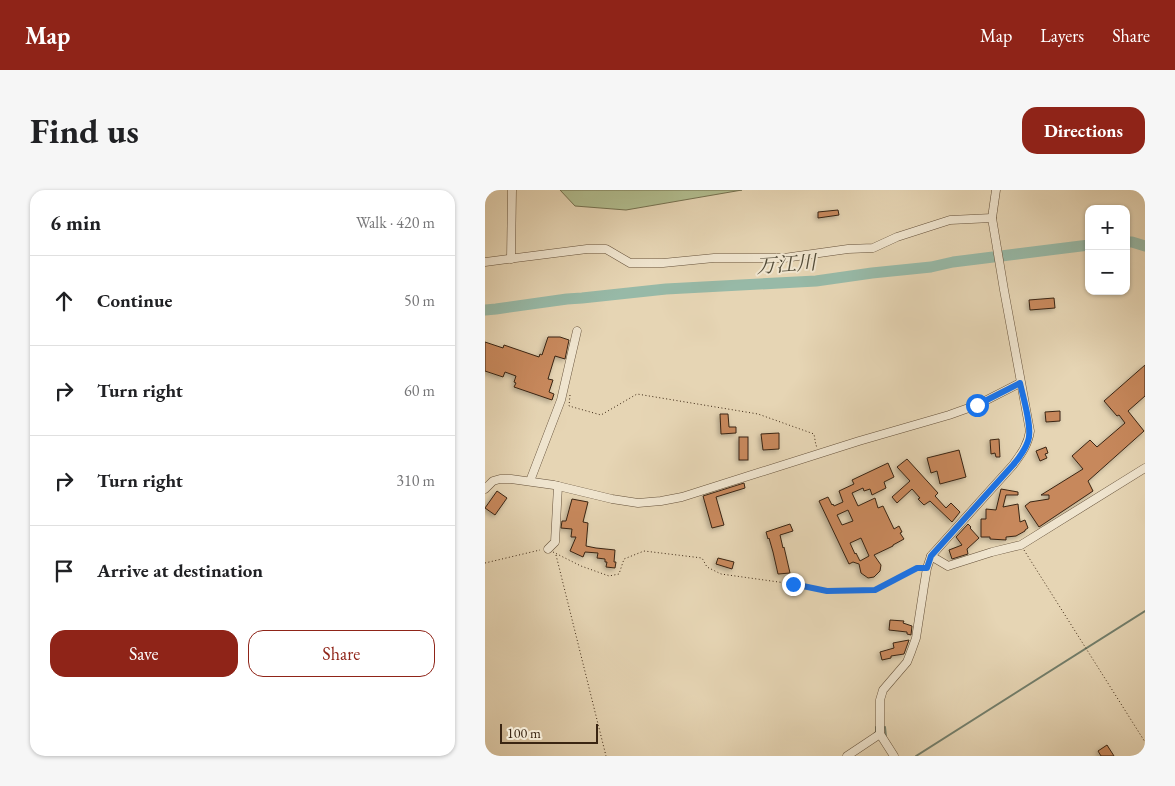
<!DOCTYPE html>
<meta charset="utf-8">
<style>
body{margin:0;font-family:"EB Garamond","Noto Serif JP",serif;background:#f6f6f6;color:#202124}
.controls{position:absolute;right:15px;top:15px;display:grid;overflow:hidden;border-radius:10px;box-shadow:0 1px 4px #0004}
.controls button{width:45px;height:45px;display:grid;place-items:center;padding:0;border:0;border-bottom:1px solid #e0e0e0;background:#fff;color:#202124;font:25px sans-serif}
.scale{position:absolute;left:15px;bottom:12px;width:98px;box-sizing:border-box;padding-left:5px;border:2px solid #3a2512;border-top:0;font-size:14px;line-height:18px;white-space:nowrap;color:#3a2512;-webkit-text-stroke:4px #efe4ce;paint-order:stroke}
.stop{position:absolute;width:15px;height:15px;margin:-11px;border:4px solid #1a73e8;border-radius:50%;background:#fff}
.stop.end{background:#1a73e8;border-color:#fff;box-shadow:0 1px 5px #0008}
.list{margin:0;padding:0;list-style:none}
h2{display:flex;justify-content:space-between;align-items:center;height:65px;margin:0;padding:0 20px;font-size:21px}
h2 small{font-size:16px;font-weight:400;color:#757577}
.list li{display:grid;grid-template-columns:32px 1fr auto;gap:15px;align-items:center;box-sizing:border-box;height:90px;padding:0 20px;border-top:1px solid #e0e0e0}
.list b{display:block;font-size:19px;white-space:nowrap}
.list em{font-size:16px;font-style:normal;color:#757577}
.actions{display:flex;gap:10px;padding:15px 20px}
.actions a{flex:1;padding:11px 0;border:1px solid #8f2418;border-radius:15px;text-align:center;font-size:18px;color:#8f2418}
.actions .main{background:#8f2418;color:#fff}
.icon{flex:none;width:28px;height:28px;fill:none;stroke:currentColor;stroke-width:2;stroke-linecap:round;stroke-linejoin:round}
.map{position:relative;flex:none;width:660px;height:566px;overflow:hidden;border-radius:15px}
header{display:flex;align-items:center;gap:30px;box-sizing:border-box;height:70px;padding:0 25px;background:#8f2418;color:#fff}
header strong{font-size:24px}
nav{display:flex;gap:28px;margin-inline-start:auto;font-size:18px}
.intro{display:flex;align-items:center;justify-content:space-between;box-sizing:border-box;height:120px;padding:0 30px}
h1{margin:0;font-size:35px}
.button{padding:12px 22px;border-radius:15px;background:#8f2418;color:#fff;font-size:18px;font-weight:700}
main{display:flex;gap:30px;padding:0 30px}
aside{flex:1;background:#fff;border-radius:15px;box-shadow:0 1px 4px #0004}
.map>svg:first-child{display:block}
</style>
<header>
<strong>Map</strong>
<nav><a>Map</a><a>Layers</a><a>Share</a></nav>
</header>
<div class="intro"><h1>Find us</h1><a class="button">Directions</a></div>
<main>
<aside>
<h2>6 min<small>Walk · 420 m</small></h2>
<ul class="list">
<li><svg class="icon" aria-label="ahead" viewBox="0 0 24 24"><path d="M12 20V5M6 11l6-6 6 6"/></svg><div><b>Continue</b></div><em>50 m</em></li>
<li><svg class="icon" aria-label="right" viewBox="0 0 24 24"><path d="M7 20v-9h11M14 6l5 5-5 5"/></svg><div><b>Turn right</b></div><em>60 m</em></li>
<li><svg class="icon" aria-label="right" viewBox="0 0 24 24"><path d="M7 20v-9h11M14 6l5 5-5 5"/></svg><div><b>Turn right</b></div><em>310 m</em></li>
<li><svg class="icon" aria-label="arrive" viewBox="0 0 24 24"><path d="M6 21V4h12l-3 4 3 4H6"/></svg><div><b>Arrive at destination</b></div></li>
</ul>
<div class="actions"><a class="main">Save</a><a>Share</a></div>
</aside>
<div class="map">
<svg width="660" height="566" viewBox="0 0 660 566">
<defs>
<filter id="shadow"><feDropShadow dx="-2" dy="2" stdDeviation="2.5" flood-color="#0004"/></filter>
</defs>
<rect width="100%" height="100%" fill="#e6d5b4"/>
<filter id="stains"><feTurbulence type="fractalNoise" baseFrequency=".004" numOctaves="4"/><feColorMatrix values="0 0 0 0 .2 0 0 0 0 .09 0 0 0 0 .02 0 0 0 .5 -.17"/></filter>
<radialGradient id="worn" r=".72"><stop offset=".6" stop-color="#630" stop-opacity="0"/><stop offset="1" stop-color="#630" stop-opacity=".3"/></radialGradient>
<path fill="#b2be90" stroke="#767251" d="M 75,0 L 257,0 L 141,20 L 90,16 Z"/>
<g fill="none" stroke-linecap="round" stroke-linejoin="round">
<g stroke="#727e6b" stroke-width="2">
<path d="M 400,537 L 401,547"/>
<path d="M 389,544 L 391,542 L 391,537"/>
<path d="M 431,566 L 660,421"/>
</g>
<g stroke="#97b9a7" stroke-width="11">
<path d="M 641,52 L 647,52 L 660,56"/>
<path d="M 0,120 L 11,119 L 82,109 L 97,108 L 181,99 L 331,91 L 387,83 L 446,77 L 468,72 L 604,55"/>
</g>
</g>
<g fill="#c7885c" stroke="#3a2512" fill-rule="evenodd" filter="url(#shadow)">
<path d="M 353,20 L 354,25 L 333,28 L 333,22 Z"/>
<path d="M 569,108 L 570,118 L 545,120 L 544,110 Z"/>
<path d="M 63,147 L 75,147 L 84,150 L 80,169 L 70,166 L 63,189 L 68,190 L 64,202 L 69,204 L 67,210 L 29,197 L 31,193 L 29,192 L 31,186 L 20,182 L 18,187 L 0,181 L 0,152 L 18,158 L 19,155 L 54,167 L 55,164 L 57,165 Z"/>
<path d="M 660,175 L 660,206 L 643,221 L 659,241 L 603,291 L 608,301 L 554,337 L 540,316 L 545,312 L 564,309 L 564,305 L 556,305 L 598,279 L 587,266 L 605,250 L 612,257 L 640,233 L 634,225 L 632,226 L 619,211 Z"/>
<path d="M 575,221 L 575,231 L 561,232 L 560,222 Z"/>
<path d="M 235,224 L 243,224 L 244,237 L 251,237 L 251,243 L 236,244 Z"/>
<path d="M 294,243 L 294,259 L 278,260 L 276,244 Z"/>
<rect x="254" y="247" width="9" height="23"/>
<path d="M 514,249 L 515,267 L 511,267 L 510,263 L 506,264 L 505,250 Z"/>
<path d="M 561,257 L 563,263 L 560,264 L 562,268 L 555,271 L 551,261 Z"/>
<path d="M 474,260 L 481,287 L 455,294 L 452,281 L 446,283 L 442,268 Z"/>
<path d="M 422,269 L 453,303 L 450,306 L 461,318 L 466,313 L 475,322 L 467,332 L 445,311 L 439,315 L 433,309 L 435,308 L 427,299 L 412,313 L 407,307 L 425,291 L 412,277 Z"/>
<path d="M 403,273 L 409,287 L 399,292 L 401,298 L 387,305 L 385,299 L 379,301 L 378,298 L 367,303 L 373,316 L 390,308 L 393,318 L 398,316 L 409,339 L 414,336 L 417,342 L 415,343 L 419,349 L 408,355 L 408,356 L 389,365 L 396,375 L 395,381 L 389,387 L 383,388 L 376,383 L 374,374 L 368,372 L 364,374 L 334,311 L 343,307 L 347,315 L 348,314 L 349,316 L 358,312 L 354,301 L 369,294 L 367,290 ZM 363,320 L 368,331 L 357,335 L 352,325 ZM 376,348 L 384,366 L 375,371 L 371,363 L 370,364 L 365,353 Z"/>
<path d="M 259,293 L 260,298 L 231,307 L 239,335 L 227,338 L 218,306 Z"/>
<path d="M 516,299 L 533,302 L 533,305 L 521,305 L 518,317 L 533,314 L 535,332 L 540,330 L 543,338 L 540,340 L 540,341 L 531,346 L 521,347 L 521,350 L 505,349 L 505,347 L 496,347 L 496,329 L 501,329 L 501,319 L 511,320 Z"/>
<path d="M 12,301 L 22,308 L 10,325 L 0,318 Z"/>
<path d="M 87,309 L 103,312 L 98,332 L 103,333 L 101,356 L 111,358 L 130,360 L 129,372 L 131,372 L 130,378 L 121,377 L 122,372 L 120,372 L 120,369 L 112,368 L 113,363 L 100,362 L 98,367 L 85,361 L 91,347 L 86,347 L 87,339 L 76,338 L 77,331 L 81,331 Z"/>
<path d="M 305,334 L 308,341 L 295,345 L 298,358 L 299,357 L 305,383 L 293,384 L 288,362 L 284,348 L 283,349 L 281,342 Z"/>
<path d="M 483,334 L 486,337 L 485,338 L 494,348 L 482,359 L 483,364 L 467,369 L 464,360 L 477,355 L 471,347 Z"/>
<path d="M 233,368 L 249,372 L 247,379 L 231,374 Z"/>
<path d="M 405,430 L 419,431 L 418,433 L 427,436 L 426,445 L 422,444 L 422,442 L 404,440 Z"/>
<path d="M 424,450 L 419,464 L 406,466 L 406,468 L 397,470 L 395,462 L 409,458 L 408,453 Z"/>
<path d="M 622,555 L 629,566 L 616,566 L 613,561 Z"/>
</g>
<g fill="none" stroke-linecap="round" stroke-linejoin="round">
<g stroke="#65513a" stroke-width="9">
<g id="street">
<path d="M 26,69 L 27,0"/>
<path d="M 0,72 L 102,59 L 121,59 L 145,73 L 178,73 L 229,68 L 299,68 L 363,59 L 388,58 L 412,47 L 465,30 L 507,28"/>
<path d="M 45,291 L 76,210 L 92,141"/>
<path d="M 0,299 L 8,291 L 15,289 L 26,289 L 69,295 L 127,309 L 153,313 L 176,311 L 197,307 L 374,251 L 464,225 L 492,215 L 535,193"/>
<path d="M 63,359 L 70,352 L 73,296"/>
<path d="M 446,366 L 463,376 L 507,362 L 536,355 L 660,278"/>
<path d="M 362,566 L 395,544"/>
<path d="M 409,566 L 395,544 L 395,510 L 398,500 L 422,472 L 426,462 L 431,448 L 439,396 L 442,378 L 446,366 L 528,275 C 536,264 543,255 545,241 L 519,100 L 507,28 L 511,0"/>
</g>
</g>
<g stroke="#3a2512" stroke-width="1" stroke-dasharray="1 2.5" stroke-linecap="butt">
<path d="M 85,205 L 84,216 L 116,225 L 152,204 L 273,224 L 329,244 L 331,256 L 334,256"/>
<path d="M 539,360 L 660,552"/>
<path d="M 68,362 L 96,376 L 124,386 L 134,384 L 139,369 L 159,361 L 217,368 L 222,377 L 236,384 L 308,394 L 342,401 L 390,400 L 432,378 L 435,378"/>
<path d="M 71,365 L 121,566"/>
<path d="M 0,373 L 55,360"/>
</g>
<use href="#street" stroke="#efe4ce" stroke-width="8"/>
</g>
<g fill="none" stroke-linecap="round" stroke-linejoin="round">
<path stroke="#1a73e8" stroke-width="6" d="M 308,394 L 342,401 L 390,400 L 432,378 L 442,378 L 446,366 L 528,275 C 534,268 540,260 543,251 C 548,239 538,207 535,193 L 492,215"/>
</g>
<g text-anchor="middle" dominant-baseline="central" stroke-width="4" stroke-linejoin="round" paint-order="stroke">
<g font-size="20" font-style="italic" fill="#514a37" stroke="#efe4ce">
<text transform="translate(301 74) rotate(-4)">万江川</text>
</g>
</g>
<rect width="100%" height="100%" filter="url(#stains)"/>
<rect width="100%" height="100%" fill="url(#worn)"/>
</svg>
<div class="controls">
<button>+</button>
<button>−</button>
</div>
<div class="scale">100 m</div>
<div class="stop" style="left:492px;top:215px"></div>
<div class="stop end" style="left:308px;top:394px"></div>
</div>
</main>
